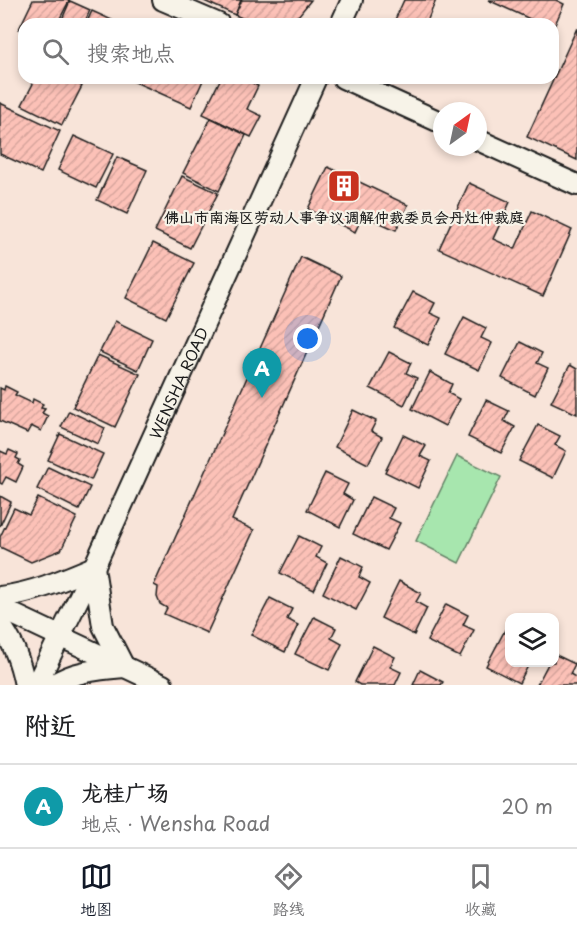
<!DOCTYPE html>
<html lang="zh">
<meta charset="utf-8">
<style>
body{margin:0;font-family:"Playpen Sans","LXGW WenKai TC",sans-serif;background:#f6f6f6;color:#202124}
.controls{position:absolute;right:18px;bottom:18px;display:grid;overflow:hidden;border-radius:12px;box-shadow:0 3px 9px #0003}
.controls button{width:54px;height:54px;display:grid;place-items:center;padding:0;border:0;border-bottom:2px solid #e0e0e0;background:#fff;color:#202124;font:30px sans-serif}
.compass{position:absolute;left:433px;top:102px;width:54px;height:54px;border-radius:50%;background:#fff;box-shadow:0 3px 9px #0003;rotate:33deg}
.you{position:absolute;left:308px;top:339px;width:21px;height:21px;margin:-15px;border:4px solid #fff;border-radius:50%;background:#1a73e8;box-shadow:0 0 0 9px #1a73e833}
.badge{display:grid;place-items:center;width:39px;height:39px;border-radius:50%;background:#111827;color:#fff;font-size:20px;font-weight:700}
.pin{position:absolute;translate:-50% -50px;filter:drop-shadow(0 2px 3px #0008)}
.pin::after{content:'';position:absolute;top:32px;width:21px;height:18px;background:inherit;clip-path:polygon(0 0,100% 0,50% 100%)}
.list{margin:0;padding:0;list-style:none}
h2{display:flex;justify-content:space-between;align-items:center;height:78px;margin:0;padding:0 24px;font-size:26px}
h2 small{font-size:20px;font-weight:400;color:#757577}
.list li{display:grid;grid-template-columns:39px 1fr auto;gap:18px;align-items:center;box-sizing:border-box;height:84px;padding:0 24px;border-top:2px solid #e0e0e0}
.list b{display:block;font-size:22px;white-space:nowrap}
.list p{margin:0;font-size:20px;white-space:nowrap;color:#757577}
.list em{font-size:20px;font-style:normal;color:#757577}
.icon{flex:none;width:33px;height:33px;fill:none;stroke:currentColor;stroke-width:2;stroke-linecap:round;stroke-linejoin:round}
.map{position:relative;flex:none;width:577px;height:685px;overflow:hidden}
.search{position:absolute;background:#fff;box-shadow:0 3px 9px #0003;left:18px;right:18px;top:18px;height:66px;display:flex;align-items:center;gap:15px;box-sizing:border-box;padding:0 21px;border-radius:18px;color:#757577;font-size:22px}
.sheet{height:162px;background:#fff}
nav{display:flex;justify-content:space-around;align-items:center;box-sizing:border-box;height:84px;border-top:2px solid #e0e0e0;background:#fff;font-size:16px;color:#757577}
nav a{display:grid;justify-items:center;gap:3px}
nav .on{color:#111827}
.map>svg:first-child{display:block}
</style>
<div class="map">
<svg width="577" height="685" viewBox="0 0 577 685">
<defs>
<pattern id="building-hatch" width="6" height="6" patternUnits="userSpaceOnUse" patternTransform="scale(1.5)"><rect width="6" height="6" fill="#fcc1b7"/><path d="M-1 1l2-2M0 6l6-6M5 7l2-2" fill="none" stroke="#d7a59d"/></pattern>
</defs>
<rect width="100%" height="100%" fill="#f8e4d9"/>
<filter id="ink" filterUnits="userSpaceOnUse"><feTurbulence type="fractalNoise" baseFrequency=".0167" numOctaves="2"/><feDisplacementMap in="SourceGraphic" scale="12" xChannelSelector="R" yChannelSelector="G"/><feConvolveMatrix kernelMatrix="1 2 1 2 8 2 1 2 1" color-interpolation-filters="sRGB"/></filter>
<g filter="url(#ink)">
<path fill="#a7e6ae" stroke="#628165" stroke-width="1.5" d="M 457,456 L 501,477 L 459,563 L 416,541 Z"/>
<g fill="url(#building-hatch)" stroke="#1c1c1c" stroke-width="1.5">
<path d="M 33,0 L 67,0 L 69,1 L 57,24 L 24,24 L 24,32 L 19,29 Z"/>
<path d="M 202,0 L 241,0 L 235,15 Z"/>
<path d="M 242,0 L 311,0 L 299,15 L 283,24 L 256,24 L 235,15 Z"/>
<path d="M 404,0 L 436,0 L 426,24 L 393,24 Z"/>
<path d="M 488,0 L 556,0 L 564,4 L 553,29 L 553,24 L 541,24 Z"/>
<path d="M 70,1 L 90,10 L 84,24 L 60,24 Z"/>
<path d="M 92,11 L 112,20 L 110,24 L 86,24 Z"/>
<path d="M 577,28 L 577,160 L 527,137 Z"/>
<path d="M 36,78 L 65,78 L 82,86 L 62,125 L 22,105 Z"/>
<path d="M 126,78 L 204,78 L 191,107 Z"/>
<path d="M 221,78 L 243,78 L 258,86 L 247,109 L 262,116 L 251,137 L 203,114 Z"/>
<path d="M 0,103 L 60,131 L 41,173 L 0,154 Z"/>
<path d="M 211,118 L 246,135 L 219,191 L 183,173 Z"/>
<path d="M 74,136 L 113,154 L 96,188 L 58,170 Z"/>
<path d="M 117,157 L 147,170 L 127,214 L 97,200 Z"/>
<path d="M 328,167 L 408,205 L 396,230 L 363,215 L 355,232 L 308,209 Z"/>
<path d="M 182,176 L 218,193 L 190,248 L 155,231 Z"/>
<path d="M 469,183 L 510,202 L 493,239 L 515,249 L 532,211 L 572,230 L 543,296 L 439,249 Z"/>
<path d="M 153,243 L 194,263 L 166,318 L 126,298 Z"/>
<path d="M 301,257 L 341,276 L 232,520 L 254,530 L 207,633 L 164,614 L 167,608 L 160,604 L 157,597 L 158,587 L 154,585 Z"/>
<path d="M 413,292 L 435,303 L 430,313 L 441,318 L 428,345 L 394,328 Z"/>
<path d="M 464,317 L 486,328 L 481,338 L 492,343 L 479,370 L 445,354 Z"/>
<path d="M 115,321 L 152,339 L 138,370 L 100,352 Z"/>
<path d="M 520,342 L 542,353 L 537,363 L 548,368 L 535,395 L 502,378 Z"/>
<path d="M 389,352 L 411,363 L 406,373 L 417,378 L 404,405 L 370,388 Z"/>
<path d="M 98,355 L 140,374 L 115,427 L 73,407 Z"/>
<path d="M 570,365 L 577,369 L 577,414 L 551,402 Z"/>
<path d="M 430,372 L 452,384 L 448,393 L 459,399 L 445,426 L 412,409 Z"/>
<path d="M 5,386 L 17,392 L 15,395 L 32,403 L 33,399 L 43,404 L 41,408 L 45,409 L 42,413 L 48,416 L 41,431 L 31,426 L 27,433 L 0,421 L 0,388 L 4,390 Z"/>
<path d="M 486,400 L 509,411 L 504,421 L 515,427 L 501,453 L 468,437 Z"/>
<path d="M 353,410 L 376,421 L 371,431 L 382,437 L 368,464 L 335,447 Z"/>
<path d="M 69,411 L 105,428 L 98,444 L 61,427 Z"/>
<path d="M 538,425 L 560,436 L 555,445 L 566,451 L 553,478 L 519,461 Z"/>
<path d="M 60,434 L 103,454 L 91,480 L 48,460 Z"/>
<path d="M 403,435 L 426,446 L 420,456 L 431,461 L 418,488 L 385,472 Z"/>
<path d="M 9,450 L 18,454 L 16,458 L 20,460 L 18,464 L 23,467 L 16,482 L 6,477 L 2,484 L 0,483 L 0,451 L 7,454 Z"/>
<path d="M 48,467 L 90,487 L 79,510 L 37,489 Z"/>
<path d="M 325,473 L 348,484 L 343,494 L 353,500 L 340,527 L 307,510 Z"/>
<path d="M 0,496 L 11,502 L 0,526 Z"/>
<path d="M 371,497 L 394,508 L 389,518 L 400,523 L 386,550 L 353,534 Z"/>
<path d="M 38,498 L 77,517 L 61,550 L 31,562 L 0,547 L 0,537 L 14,508 L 29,515 Z"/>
<path d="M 299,536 L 321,547 L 316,557 L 327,563 L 314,590 L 280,573 Z"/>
<path d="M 341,556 L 363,567 L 359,577 L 370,583 L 356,610 L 323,593 Z"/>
<path d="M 399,581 L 421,593 L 416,602 L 427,608 L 414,635 L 381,618 Z"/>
<path d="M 270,598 L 292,609 L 287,619 L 298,625 L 285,652 L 251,635 Z"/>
<path d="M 446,604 L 468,615 L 463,625 L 474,630 L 460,657 L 427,641 Z"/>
<path d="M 314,617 L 336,628 L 331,638 L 342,644 L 329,670 L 295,654 Z"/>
<path d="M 505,630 L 510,632 L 510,662 L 530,662 L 519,683 L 486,666 Z"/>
<path d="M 373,646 L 395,657 L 390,667 L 401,672 L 395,685 L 360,685 L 355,682 Z"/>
<path d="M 554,654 L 575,664 L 570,674 L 577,678 L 577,685 L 537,685 L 549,662 L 554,662 Z"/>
<path d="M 420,670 L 443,682 L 441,685 L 413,685 Z"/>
</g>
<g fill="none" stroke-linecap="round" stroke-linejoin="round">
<g stroke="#1c1c1c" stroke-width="24">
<g id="minor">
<path d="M 163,0 L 219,24"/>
<path d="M 341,24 L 352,0"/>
<path d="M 343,78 L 442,123"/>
<path d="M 478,140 L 577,185"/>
<path d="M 0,597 C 33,593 63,580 94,567 L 103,626 L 124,667 C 101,669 73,671 53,685"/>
<path d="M 0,608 L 163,685"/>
<path d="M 0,625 C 13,641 21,665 25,685"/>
<path id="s1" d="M 36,685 L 94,567 L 316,78"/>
</g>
</g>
<use href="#minor" stroke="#f7f3e8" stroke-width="20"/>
</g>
</g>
<defs>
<g id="building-square" transform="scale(1.725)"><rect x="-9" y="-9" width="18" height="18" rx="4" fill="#c8321e" stroke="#f7f3e8"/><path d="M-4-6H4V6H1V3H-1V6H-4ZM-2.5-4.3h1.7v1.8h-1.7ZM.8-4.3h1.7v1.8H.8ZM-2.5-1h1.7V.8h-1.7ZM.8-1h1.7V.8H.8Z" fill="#fff"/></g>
</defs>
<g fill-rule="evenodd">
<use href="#building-square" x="344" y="186"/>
</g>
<g text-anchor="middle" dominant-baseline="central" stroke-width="4.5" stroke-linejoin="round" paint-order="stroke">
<g font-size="15" font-weight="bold" fill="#1c1c1c" stroke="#f7f3e8">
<text x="344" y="216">佛山市南海区劳动人事争议调解仲裁委员会丹灶仲裁庭</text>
</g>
<g font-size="15" fill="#1c1c1c" stroke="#f7f3e8">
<text stroke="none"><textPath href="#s1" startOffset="334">WENSHA ROAD</textPath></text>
</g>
</g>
</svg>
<div class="controls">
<button><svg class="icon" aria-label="layers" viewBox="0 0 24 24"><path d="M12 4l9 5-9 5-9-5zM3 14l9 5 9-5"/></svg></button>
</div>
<svg class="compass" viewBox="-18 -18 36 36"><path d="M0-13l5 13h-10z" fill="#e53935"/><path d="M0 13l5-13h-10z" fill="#757577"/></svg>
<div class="you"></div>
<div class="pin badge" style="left:262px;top:398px;background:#0f9aa8">A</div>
<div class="search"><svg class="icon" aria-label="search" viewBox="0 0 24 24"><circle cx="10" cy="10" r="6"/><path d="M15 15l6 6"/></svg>搜索地点</div>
</div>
<section class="sheet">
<h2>附近<small></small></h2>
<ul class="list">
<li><span class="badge" style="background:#0f9aa8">A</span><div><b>龙桂广场</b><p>地点 · Wensha Road</p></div><em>20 m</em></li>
</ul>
</section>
<nav>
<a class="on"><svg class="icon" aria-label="map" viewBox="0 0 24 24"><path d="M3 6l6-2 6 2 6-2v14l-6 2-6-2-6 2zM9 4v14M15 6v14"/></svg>地图</a>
<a><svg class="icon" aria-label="directions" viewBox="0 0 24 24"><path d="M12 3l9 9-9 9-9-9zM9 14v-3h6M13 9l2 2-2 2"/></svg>路线</a>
<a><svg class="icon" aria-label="saved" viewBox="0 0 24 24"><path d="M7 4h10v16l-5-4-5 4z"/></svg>收藏</a>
</nav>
